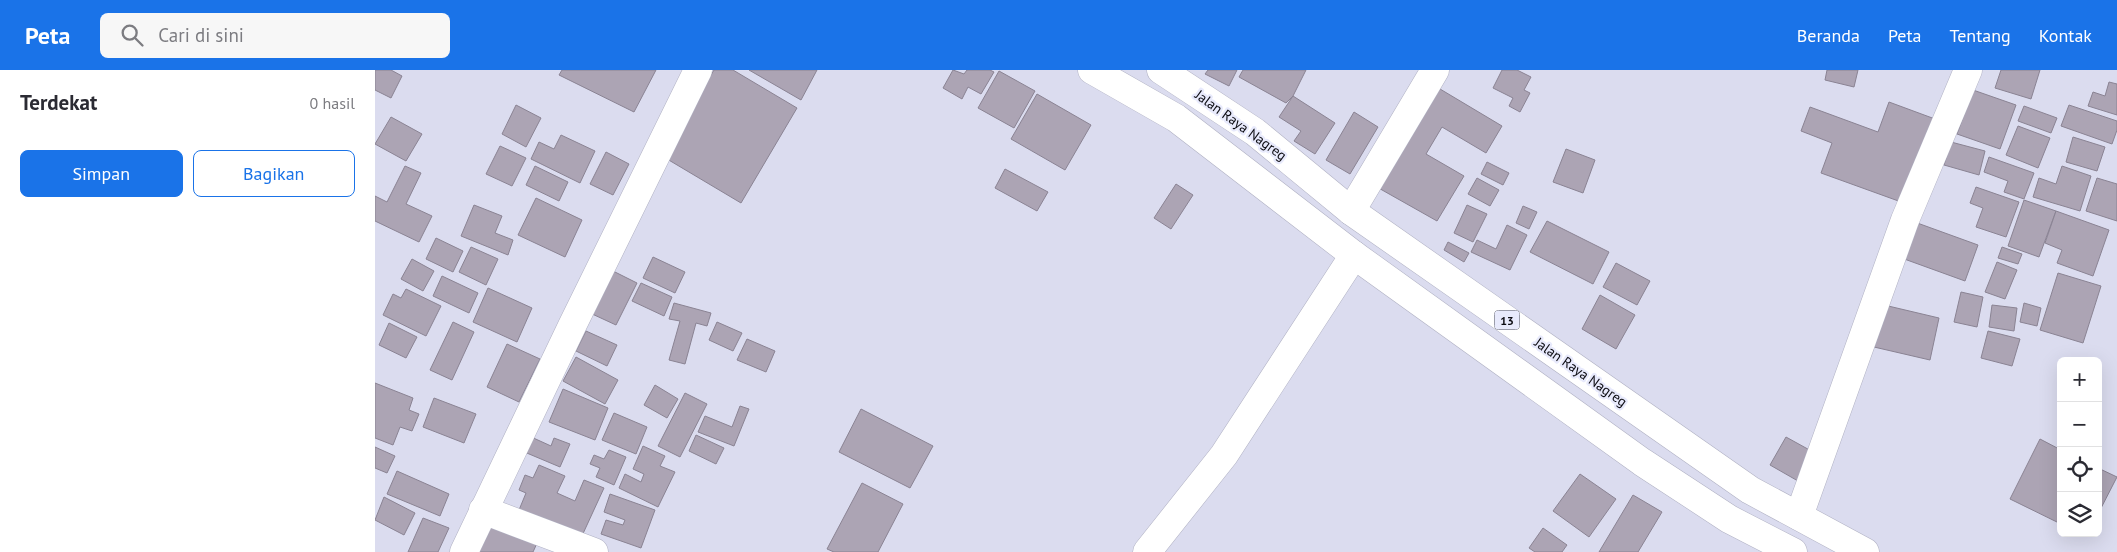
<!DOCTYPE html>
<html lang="id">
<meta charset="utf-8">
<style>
body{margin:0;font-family:"PT Sans",sans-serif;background:#f7f7f7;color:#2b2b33}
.controls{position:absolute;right:15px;bottom:15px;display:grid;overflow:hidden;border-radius:8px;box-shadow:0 5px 20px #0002}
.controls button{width:45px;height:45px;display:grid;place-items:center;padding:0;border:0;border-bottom:1px solid #e1e1e2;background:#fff;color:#2b2b33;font:25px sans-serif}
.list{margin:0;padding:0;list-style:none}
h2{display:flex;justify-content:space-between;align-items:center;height:65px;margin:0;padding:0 20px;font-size:21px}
h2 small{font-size:16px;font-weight:400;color:#7c7c81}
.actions{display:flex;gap:10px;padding:15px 20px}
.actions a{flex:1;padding:11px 0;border:1px solid #1a73e8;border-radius:8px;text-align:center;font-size:18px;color:#1a73e8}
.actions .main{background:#1a73e8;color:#fff}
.icon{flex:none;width:28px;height:28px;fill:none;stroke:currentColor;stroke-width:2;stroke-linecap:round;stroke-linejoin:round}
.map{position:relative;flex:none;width:1742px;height:482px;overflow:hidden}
header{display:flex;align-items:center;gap:30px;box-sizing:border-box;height:70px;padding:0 25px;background:#1a73e8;color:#fff}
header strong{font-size:24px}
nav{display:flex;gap:28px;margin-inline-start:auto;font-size:18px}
.search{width:350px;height:45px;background:#f7f7f7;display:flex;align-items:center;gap:12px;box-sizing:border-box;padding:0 18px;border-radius:8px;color:#7c7c81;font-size:19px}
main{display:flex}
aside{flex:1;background:#fff}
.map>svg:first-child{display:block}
</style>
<header>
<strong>Peta</strong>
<div class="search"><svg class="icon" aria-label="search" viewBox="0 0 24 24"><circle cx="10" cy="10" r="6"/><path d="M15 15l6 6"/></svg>Cari di sini</div>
<nav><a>Beranda</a><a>Peta</a><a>Tentang</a><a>Kontak</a></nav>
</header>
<main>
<aside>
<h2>Terdekat<small>0 hasil</small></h2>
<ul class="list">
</ul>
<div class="actions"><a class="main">Simpan</a><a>Bagikan</a></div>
</aside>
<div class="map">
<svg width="1742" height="482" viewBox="0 0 1742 482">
<rect width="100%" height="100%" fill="#dbdcef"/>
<g fill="#aca4b4" stroke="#8a8393">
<path d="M 0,0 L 16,0 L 27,6 L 16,28 L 0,20 Z"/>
<path d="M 187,0 L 281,0 L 259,42 L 184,5 Z"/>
<path d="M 339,0 L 358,0 L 422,38 L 366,133 L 287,86 Z"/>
<path d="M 374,0 L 442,0 L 426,30 Z"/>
<path d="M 578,0 L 589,4 L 592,0 L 615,0 L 619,2 L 606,24 L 593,17 L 587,29 L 568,18 Z"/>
<path d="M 833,0 L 862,0 L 854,16 L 830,4 Z"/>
<path d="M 868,0 L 931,0 L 918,26 L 911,33 L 864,7 Z"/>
<path d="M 1127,0 L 1142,0 L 1156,7 L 1149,20 L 1155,23 L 1145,42 L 1134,36 L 1138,28 L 1118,18 Z"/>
<path d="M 1452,0 L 1483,0 L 1479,17 L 1450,10 Z"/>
<path d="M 1626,0 L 1665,0 L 1656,29 L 1620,18 Z"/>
<path d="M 624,1 L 660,21 L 639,58 L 603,38 Z"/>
<path d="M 1734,12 L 1742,14 L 1742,45 L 1713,36 L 1718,22 L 1730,26 Z"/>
<path d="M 1060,16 L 1127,56 L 1111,83 L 1067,57 L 1051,84 L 1089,106 L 1062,151 L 1000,116 Z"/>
<path d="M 1598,20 L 1641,35 L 1625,79 L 1582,64 Z"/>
<path d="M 662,24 L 716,55 L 690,100 L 636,69 Z"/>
<path d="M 918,26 L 960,53 L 940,84 L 919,71 L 926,61 L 904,47 Z"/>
<path d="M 1514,32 L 1560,49 L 1529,133 L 1446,103 L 1457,73 L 1426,61 L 1435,37 L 1503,62 Z"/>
<path d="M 141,35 L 166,48 L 151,77 L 127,64 Z"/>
<path d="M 1694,35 L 1742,51 L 1742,60 L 1737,74 L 1686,56 Z"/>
<path d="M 1649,36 L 1682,48 L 1676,63 L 1643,51 Z"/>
<path d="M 979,42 L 1003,57 L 975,104 L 951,90 Z"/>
<path d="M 16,47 L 47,64 L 31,91 L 0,74 Z"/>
<path d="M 1643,56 L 1675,68 L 1663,98 L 1631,85 Z"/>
<path d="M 186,65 L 220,81 L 205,113 L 156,89 L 164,72 L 179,79 Z"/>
<path d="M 1698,67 L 1730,77 L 1722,101 L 1691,92 Z"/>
<path d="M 1576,72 L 1610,81 L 1604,105 L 1569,95 Z"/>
<path d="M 125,76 L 151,88 L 137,116 L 111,104 Z"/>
<path d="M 1191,79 L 1220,90 L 1208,123 L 1178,112 Z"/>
<path d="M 231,82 L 254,94 L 238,125 L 215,114 Z"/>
<path d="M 1614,87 L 1659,103 L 1649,129 L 1629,122 L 1633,111 L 1609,102 Z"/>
<path d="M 1112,92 L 1134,103 L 1128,115 L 1106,104 Z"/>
<path d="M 30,96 L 46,103 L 31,134 L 57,146 L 44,172 L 0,151 L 0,126 L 12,132 Z"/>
<path d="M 160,96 L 193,112 L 184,131 L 151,115 Z"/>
<path d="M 1687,96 L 1716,106 L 1705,141 L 1658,127 L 1664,108 L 1681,114 Z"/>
<path d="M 630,99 L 673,122 L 662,141 L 620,118 Z"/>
<path d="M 1102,108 L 1124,120 L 1115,136 L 1093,124 Z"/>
<path d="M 1722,108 L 1742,114 L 1742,151 L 1711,141 Z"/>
<path d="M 801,114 L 818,125 L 796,159 L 779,148 Z"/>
<path d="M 1601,117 L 1644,132 L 1631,167 L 1601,157 L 1608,138 L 1595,133 Z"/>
<path d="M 161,128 L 207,150 L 190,187 L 143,165 Z"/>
<path d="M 1649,130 L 1681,141 L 1664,187 L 1633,176 Z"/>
<path d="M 99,135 L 127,146 L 120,163 L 138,170 L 133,185 L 86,166 Z"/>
<path d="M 1092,135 L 1112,144 L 1098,172 L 1079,163 Z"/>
<path d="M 1148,136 L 1162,142 L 1154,159 L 1141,153 Z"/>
<path d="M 1681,141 L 1734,160 L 1718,206 L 1682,193 L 1687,180 L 1670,173 Z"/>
<path d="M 1534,150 L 1603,175 L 1590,211 L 1521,186 Z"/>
<path d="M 1172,151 L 1234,182 L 1218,214 L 1155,182 Z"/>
<path d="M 1132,155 L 1152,165 L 1135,200 L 1096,182 L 1102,170 L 1121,179 Z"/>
<path d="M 61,168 L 88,181 L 78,202 L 51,189 Z"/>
<path d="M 1073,172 L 1094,183 L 1089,192 L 1069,180 Z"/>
<path d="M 96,177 L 123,189 L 111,215 L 84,202 Z"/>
<path d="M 1627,177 L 1647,184 L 1643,194 L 1623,188 Z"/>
<path d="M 278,187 L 310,202 L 300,223 L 268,208 Z"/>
<path d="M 37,189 L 59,201 L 48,221 L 26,209 Z"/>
<path d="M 1622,192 L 1642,200 L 1630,229 L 1610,222 Z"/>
<path d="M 1241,193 L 1275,211 L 1262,235 L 1228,217 Z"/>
<path d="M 236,200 L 262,213 L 241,255 L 215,243 Z"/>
<path d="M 1683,203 L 1726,216 L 1708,273 L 1665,260 Z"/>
<path d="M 67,206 L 103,223 L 94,243 L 58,226 Z"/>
<path d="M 266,213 L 297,227 L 289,246 L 257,231 Z"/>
<path d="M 113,218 L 157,238 L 142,272 L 98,252 Z"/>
<path d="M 31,219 L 66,236 L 51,266 L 8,245 L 18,224 L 26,228 Z"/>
<path d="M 1586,222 L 1608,227 L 1602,257 L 1579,252 Z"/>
<path d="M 1225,225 L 1260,245 L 1241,279 L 1207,259 Z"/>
<path d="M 299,233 L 336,243 L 332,256 L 321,253 L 310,294 L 294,290 L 305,251 L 294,249 Z"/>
<path d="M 1649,233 L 1666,238 L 1662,256 L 1645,252 Z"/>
<path d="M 1509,235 L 1564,248 L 1555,290 L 1499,277 Z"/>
<path d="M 1617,235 L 1642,238 L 1639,261 L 1614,257 Z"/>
<path d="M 78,252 L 99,262 L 77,310 L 55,300 Z"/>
<path d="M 342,252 L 367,263 L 358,281 L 334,270 Z"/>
<path d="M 14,253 L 42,267 L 31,288 L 4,275 Z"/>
<path d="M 211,261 L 242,275 L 232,296 L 201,281 Z"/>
<path d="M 1613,261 L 1645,269 L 1637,296 L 1606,288 Z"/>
<path d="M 372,269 L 400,281 L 391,302 L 362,290 Z"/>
<path d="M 132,274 L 165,289 L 144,332 L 112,317 Z"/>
<path d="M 201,287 L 243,310 L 230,334 L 188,311 Z"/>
<path d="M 0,313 L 38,328 L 34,340 L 44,344 L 37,361 L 25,357 L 18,375 L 0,368 Z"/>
<path d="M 280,315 L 303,329 L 292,348 L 269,335 Z"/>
<path d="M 188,319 L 233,338 L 220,370 L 174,352 Z"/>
<path d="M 310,323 L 332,334 L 305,387 L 283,376 Z"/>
<path d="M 59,328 L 101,344 L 89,373 L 48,357 Z"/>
<path d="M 365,336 L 374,339 L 359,376 L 323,362 L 330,346 L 357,357 Z"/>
<path d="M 486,339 L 558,376 L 535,418 L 464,382 Z"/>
<path d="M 239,343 L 272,357 L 261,384 L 227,370 Z"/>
<path d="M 321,365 L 349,378 L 341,394 L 314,381 Z"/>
<path d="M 154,366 L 176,376 L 179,368 L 195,374 L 185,397 L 147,381 Z"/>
<path d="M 1411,367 L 1440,383 L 1423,411 L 1395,395 Z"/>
<path d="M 1665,369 L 1686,380 L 1686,454 L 1635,429 Z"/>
<path d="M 268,376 L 290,386 L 285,396 L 300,402 L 283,437 L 244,418 L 250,404 L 266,412 L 269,404 L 258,399 Z"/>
<path d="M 0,377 L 20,386 L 12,403 L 0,398 Z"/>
<path d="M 234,380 L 251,387 L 239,415 L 221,407 L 225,398 L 215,394 L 219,385 L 229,389 Z"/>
<path d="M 164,395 L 190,406 L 182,423 L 200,431 L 209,410 L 229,418 L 206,468 L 144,440 L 151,423 L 144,420 L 150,405 L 158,408 Z"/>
<path d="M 1723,398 L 1742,407 L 1723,444 Z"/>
<path d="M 22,401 L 74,424 L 65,446 L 12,424 Z"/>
<path d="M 1205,404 L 1241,429 L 1214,467 L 1178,441 Z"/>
<path d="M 487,413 L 528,434 L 503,482 L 459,482 L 452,479 Z"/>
<path d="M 235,424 L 280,440 L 266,478 L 226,464 L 231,450 L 248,455 L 250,450 L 229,442 Z"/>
<path d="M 1258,425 L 1287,442 L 1263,482 L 1224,482 Z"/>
<path d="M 9,427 L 40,443 L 29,465 L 0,450 Z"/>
<path d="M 48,448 L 74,458 L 63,482 L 33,482 Z"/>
<path d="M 116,452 L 163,471 L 158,482 L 103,482 Z"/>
<path d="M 1168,458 L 1192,475 L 1187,482 L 1160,482 L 1154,478 Z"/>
</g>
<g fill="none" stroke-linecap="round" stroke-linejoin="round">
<g stroke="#b0b1c3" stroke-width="29">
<g id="minor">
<path d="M 976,141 L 1060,0"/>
<path d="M 108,440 L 219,482"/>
<path d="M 1424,446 L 1530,150 L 1593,0"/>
<path d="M 89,482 L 197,256 L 323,0"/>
<path d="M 772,482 L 849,385 L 979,185"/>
</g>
</g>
<g stroke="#b0b1c3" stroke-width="29">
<g id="highway">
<path d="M 717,0 L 801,48 L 979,185 L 1267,392 L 1354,449 L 1418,482"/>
<path d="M 786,0 L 880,62 L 976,141 L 1375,420 L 1490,482"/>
</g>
</g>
<use href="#minor" stroke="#fff" stroke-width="28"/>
<use href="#highway" stroke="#fff" stroke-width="28"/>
</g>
<g text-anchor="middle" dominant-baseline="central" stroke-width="4.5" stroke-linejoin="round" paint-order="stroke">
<rect fill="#e8eafc" stroke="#4d4e58" stroke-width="1" x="1119.5" y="240.5" width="25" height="19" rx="4"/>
<g font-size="12" font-weight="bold" fill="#0b0b11">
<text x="1132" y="250">13</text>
</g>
<g font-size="14" fill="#0b0b11" stroke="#e8eafc">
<text transform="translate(866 55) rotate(36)">Jalan Raya Nagreg</text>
<text transform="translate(1206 302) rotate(35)">Jalan Raya Nagreg</text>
</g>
</g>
</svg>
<div class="controls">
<button>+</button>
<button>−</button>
<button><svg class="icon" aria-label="locate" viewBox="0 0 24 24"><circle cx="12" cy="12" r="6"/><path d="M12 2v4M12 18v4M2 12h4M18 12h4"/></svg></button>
<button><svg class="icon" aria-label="layers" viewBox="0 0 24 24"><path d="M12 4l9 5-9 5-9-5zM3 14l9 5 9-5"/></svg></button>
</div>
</div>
</main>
